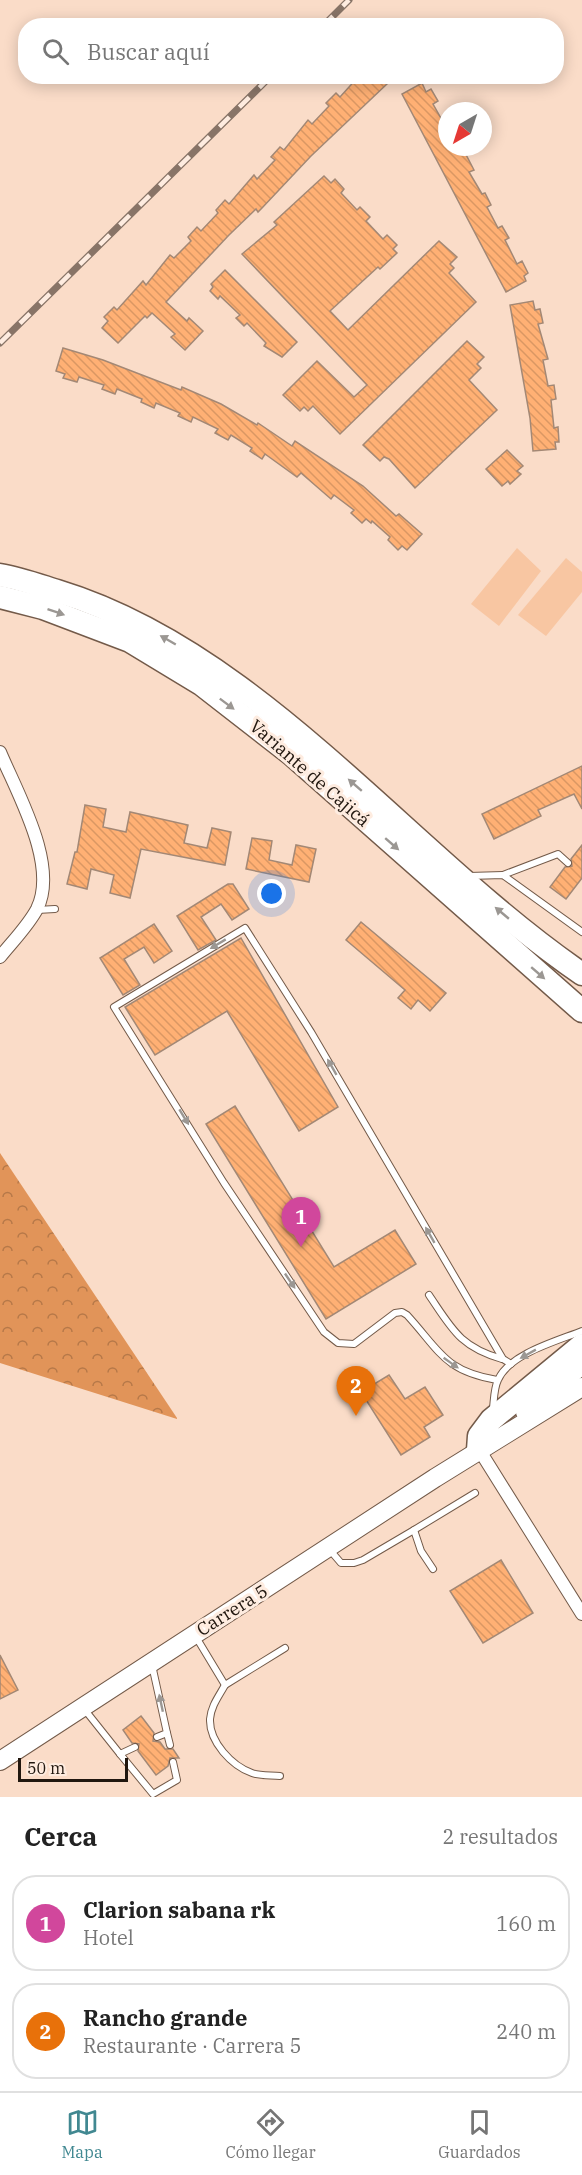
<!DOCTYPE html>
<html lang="es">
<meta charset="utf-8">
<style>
body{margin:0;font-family:"IBM Plex Serif",serif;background:#f2f2f2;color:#222}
.compass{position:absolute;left:438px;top:102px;width:54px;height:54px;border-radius:50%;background:#fff;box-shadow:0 3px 15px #0003;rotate:219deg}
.scale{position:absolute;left:18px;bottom:15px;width:110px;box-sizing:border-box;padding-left:6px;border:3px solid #21170f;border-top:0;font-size:16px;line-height:21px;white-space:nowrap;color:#21170f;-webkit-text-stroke:4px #feece0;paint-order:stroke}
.you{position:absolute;left:272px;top:894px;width:21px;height:21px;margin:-15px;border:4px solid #fff;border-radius:50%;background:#1a73e8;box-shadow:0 0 0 9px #1a73e833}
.badge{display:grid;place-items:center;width:39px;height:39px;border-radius:50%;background:#418891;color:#fff;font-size:20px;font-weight:700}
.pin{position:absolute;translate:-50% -50px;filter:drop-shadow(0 2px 3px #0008)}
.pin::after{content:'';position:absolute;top:32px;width:21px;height:18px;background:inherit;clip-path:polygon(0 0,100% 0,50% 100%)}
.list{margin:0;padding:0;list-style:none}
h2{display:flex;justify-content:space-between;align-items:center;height:78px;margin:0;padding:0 24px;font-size:26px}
h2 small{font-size:20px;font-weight:400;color:#767676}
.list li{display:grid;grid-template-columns:39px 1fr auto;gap:18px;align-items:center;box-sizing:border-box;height:96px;margin:0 12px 12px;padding:0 12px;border:2px solid #e0e0e0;border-radius:24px}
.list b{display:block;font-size:22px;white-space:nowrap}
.list p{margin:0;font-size:20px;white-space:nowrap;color:#767676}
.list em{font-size:20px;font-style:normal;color:#767676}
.icon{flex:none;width:33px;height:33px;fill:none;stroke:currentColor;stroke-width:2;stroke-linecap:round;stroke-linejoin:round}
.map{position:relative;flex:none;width:582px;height:1797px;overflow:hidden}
.search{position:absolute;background:#fff;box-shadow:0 3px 15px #0003;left:18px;right:18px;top:18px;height:66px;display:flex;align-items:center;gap:15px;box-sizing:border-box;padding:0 21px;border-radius:24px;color:#767676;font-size:22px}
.sheet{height:294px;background:#fff}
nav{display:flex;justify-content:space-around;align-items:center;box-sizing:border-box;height:84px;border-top:2px solid #e0e0e0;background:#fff;font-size:16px;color:#767676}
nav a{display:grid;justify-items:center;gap:3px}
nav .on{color:#418891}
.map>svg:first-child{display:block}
</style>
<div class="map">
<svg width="582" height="1797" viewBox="0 0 582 1797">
<defs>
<pattern id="forest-crowns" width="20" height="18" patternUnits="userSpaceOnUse" patternTransform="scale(1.5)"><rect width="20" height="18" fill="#e19459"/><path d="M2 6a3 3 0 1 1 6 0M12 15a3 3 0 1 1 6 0" fill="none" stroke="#b67848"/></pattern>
<pattern id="building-back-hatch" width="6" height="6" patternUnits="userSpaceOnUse" patternTransform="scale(1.5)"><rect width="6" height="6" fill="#ffb074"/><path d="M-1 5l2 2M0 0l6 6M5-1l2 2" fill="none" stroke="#da9763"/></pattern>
</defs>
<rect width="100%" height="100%" fill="#fadcc8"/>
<path fill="url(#forest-crowns)" d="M 0,1153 L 177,1418 L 177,1419 L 0,1363 Z"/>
<g fill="#f8c6a2">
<path d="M 517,548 L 541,571 L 499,626 L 471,604 Z"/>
<path d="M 566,558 L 582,572 L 582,592 L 546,636 L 518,615 Z"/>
</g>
<g fill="url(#building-back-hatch)" stroke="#a38875" stroke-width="1.5">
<path d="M 359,76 L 381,76 L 388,83 L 311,156 L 262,208 L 258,212 L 256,209 L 229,235 L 166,302 L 187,321 L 189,318 L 203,331 L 185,350 L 171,337 L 175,334 L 152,313 L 147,318 L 145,316 L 118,343 L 102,328 L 108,321 L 104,317 L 114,307 L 117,310 L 143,281 L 146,285 L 170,255 L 174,258 L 191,241 L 188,237 L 197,227 L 201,231 L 218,213 L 216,210 L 225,200 L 229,204 L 254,175 L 257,179 L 275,160 L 271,157 L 280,147 L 284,150 L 308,120 L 312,124 L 329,106 L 326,103 L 336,93 L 340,97 Z"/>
<path d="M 422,83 L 426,92 L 431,89 L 438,101 L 433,104 L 447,129 L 447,147 L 462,147 L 474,170 L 469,172 L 482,194 L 485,193 L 491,205 L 487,207 L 498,228 L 502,226 L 509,238 L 505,240 L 517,264 L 522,261 L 528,273 L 524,276 L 526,281 L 506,292 L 402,94 Z"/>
<path d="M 324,176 L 331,183 L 335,179 L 344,189 L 341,193 L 357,210 L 360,207 L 370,217 L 366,221 L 383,239 L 387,235 L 397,245 L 393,249 L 397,253 L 380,269 L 378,267 L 330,311 L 348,330 L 439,241 L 457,257 L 450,264 L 454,268 L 449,273 L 476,302 L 340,434 L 313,406 L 308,411 L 304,407 L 300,411 L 283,395 L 317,361 L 354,397 L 367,385 L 242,254 L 277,225 L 274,222 Z"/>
<path d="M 225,270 L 297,342 L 282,357 L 264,346 L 266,343 L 247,323 L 244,326 L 236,318 L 240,315 L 220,296 L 218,299 L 210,291 L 213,287 L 211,284 Z"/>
<path d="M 533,301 L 535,310 L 540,309 L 543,323 L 538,324 L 548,359 L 543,360 L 548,386 L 554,385 L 556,399 L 551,400 L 554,428 L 558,427 L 559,442 L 555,442 L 556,449 L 533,451 L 530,418 L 510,305 Z"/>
<path d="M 467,341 L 484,357 L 477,364 L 481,368 L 469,380 L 497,410 L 415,488 L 389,459 L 384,457 L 380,461 L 363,445 Z"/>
<path d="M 63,348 L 103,360 L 181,390 L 182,387 L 221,404 L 257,425 L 258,423 L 292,446 L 295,441 L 363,486 L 396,516 L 399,514 L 422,534 L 407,550 L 402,546 L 398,550 L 388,540 L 390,537 L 372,521 L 371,523 L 366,519 L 362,523 L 351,513 L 354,510 L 334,495 L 331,499 L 301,473 L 297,477 L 265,454 L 262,459 L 250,451 L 252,448 L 231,435 L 228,440 L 215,433 L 218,429 L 193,417 L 191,422 L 178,416 L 180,413 L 156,403 L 154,408 L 141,402 L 142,399 L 117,389 L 115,394 L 102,389 L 104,385 L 79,377 L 77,382 L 63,378 L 65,374 L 56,371 Z"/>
<path d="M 507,450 L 523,466 L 517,471 L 521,474 L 510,484 L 508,481 L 502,486 L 486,469 Z"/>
<path d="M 582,766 L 582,809 L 574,794 L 538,810 L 541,816 L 494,839 L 482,814 Z"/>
<path d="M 85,805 L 106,809 L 103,827 L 126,832 L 130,812 L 188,825 L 184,843 L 207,848 L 212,828 L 231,832 L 225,865 L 141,849 L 130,898 L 110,893 L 114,875 L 91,869 L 87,889 L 67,884 L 75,852 L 77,852 Z"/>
<path d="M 252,838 L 272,841 L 269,860 L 292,865 L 296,845 L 316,849 L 309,882 L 246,869 Z"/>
<path d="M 582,845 L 582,878 L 566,899 L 550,887 L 565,867 L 572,866 L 571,859 Z"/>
<path d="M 228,884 L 233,884 L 249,909 L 232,920 L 221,904 L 201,917 L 216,940 L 198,950 L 177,916 Z"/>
<path d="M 361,922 L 446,993 L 430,1011 L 418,1000 L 411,1009 L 398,998 L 405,990 L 346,940 Z"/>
<path d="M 154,924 L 172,951 L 154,963 L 144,947 L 124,959 L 140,985 L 123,995 L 100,958 Z"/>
<path d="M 241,938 L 338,1107 L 299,1131 L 227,1011 L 155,1055 L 125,1007 Z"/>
<path d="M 235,1106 L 334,1267 L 395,1230 L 416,1264 L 326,1319 L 206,1124 Z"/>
<path d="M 389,1375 L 405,1399 L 425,1387 L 443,1415 L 424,1427 L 430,1437 L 401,1455 L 361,1392 Z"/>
<path d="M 501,1560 L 533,1613 L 483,1643 L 450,1591 Z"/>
<path d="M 0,1655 L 18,1690 L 0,1699 Z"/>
<path d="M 141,1716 L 154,1733 L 153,1741 L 160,1742 L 165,1749 L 173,1749 L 179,1758 L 170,1758 L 168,1766 L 156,1775 L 138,1751 L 139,1744 L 132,1743 L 123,1730 Z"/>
</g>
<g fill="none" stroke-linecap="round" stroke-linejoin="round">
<g stroke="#735a49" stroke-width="8">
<g id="lane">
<path d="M 503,875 L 558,854 L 568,863"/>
<path d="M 469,876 L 503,875 L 582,932"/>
<path d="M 37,910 L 55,909"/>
<path d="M 429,1295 C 452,1329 460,1347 502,1359"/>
<path d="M 497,1380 C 444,1371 440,1351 407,1315 L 402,1312 L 395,1313 L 354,1344 L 338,1343 L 324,1332 L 224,1183 L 114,1007 L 245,928 L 311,1032 L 503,1359 L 511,1364"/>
<path d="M 493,1408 C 494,1400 494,1388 498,1380 C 509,1354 557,1341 582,1331"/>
<path d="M 414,1530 L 475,1493"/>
<path d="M 329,1549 L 341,1563 L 354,1563 L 363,1560 L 414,1530 L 421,1551 L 433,1569"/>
<path d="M 196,1637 L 225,1685 L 285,1648"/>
<path d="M 152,1665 L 167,1733 L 157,1737"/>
<path d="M 225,1685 C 219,1696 211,1706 210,1719 C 209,1742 232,1766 252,1773 C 260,1776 271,1775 280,1776"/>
<path d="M 85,1710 L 120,1754 L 135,1747"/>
<path d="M 167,1733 L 170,1745"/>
<path d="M 120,1754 L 153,1794 L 177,1780 L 173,1762"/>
</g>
</g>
<g stroke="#735a49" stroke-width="14">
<g id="street">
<path d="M 0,752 C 17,793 59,865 37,909 C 28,926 12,942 0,957"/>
<path d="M 480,1451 L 582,1614"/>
</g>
</g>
<g stroke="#735a49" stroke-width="20">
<g id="secondary">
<path d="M 525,1412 L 582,1365"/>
<path d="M 0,1761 L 435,1478 L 582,1387"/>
</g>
</g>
<g stroke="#735a49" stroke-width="25">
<g id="highway">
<path d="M 0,575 C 19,578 38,585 57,591 C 261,653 408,855 582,974"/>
<path d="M 0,597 L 43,608 L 130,641 L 201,684 L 291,754 L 582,1011"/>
<path d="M 478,1450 L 479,1436 L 491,1420 L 582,1345"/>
</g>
</g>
<use href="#lane" stroke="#fff" stroke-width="6"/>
<use href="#street" stroke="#fff" stroke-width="12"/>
<use href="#secondary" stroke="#fff" stroke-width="18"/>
<use href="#highway" stroke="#fff" stroke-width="22"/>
<g stroke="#887467" stroke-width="7">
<g id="rail">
<path d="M 323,26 L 349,0"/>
<path d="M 0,343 L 271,76"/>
</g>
</g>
<use href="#rail" stroke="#feece0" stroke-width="4.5" stroke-dasharray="14" stroke-linecap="butt"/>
</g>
<defs><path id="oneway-solid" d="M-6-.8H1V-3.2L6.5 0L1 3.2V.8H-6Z" transform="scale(1.5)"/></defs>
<g fill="#9b9793">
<use href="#oneway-solid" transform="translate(56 612) rotate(19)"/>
<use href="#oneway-solid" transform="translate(168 640) rotate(-150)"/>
<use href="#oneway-solid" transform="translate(227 704) rotate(37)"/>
<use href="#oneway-solid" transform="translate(355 785) rotate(-139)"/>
<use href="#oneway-solid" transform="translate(392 844) rotate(41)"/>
<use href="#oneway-solid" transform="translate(502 913) rotate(-140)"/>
<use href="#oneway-solid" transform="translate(218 944) rotate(149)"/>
<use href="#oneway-solid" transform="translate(538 973) rotate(41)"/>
<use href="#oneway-solid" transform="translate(332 1067) rotate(-120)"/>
<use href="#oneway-solid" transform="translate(184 1117) rotate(59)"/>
<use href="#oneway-solid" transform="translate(430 1235) rotate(-120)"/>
<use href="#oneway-solid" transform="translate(290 1281) rotate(56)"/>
<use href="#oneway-solid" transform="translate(528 1354) rotate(151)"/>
<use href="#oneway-solid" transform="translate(451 1363) rotate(35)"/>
<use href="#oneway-solid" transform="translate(161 1703) rotate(-102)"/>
</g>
<g text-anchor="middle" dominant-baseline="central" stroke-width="6" stroke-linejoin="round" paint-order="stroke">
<g font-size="18" fill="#21170f" stroke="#feece0">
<text transform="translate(310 773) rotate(41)">Variante de Cajicá</text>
<text transform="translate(232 1610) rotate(-32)">Carrera 5</text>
</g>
</g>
</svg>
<svg class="compass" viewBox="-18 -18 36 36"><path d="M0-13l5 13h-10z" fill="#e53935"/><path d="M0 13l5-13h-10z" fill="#767676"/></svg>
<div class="scale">50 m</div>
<div class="you"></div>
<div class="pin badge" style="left:301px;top:1247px;background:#d1479c">1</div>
<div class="pin badge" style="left:356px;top:1416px;background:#e8710a">2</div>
<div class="search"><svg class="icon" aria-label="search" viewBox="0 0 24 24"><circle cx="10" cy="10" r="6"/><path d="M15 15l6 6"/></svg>Buscar aquí</div>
</div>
<section class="sheet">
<h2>Cerca<small>2 resultados</small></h2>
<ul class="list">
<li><span class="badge" style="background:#d1479c">1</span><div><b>Clarion sabana rk</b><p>Hotel</p></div><em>160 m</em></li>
<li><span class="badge" style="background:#e8710a">2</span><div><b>Rancho grande</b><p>Restaurante · Carrera 5</p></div><em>240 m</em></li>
</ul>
</section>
<nav>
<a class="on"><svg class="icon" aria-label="map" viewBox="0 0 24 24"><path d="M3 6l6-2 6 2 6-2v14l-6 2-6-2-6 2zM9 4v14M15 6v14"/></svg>Mapa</a>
<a><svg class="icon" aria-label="directions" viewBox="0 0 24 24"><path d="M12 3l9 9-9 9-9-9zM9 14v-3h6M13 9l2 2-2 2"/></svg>Cómo llegar</a>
<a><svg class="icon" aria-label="saved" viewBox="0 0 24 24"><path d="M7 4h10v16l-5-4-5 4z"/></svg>Guardados</a>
</nav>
